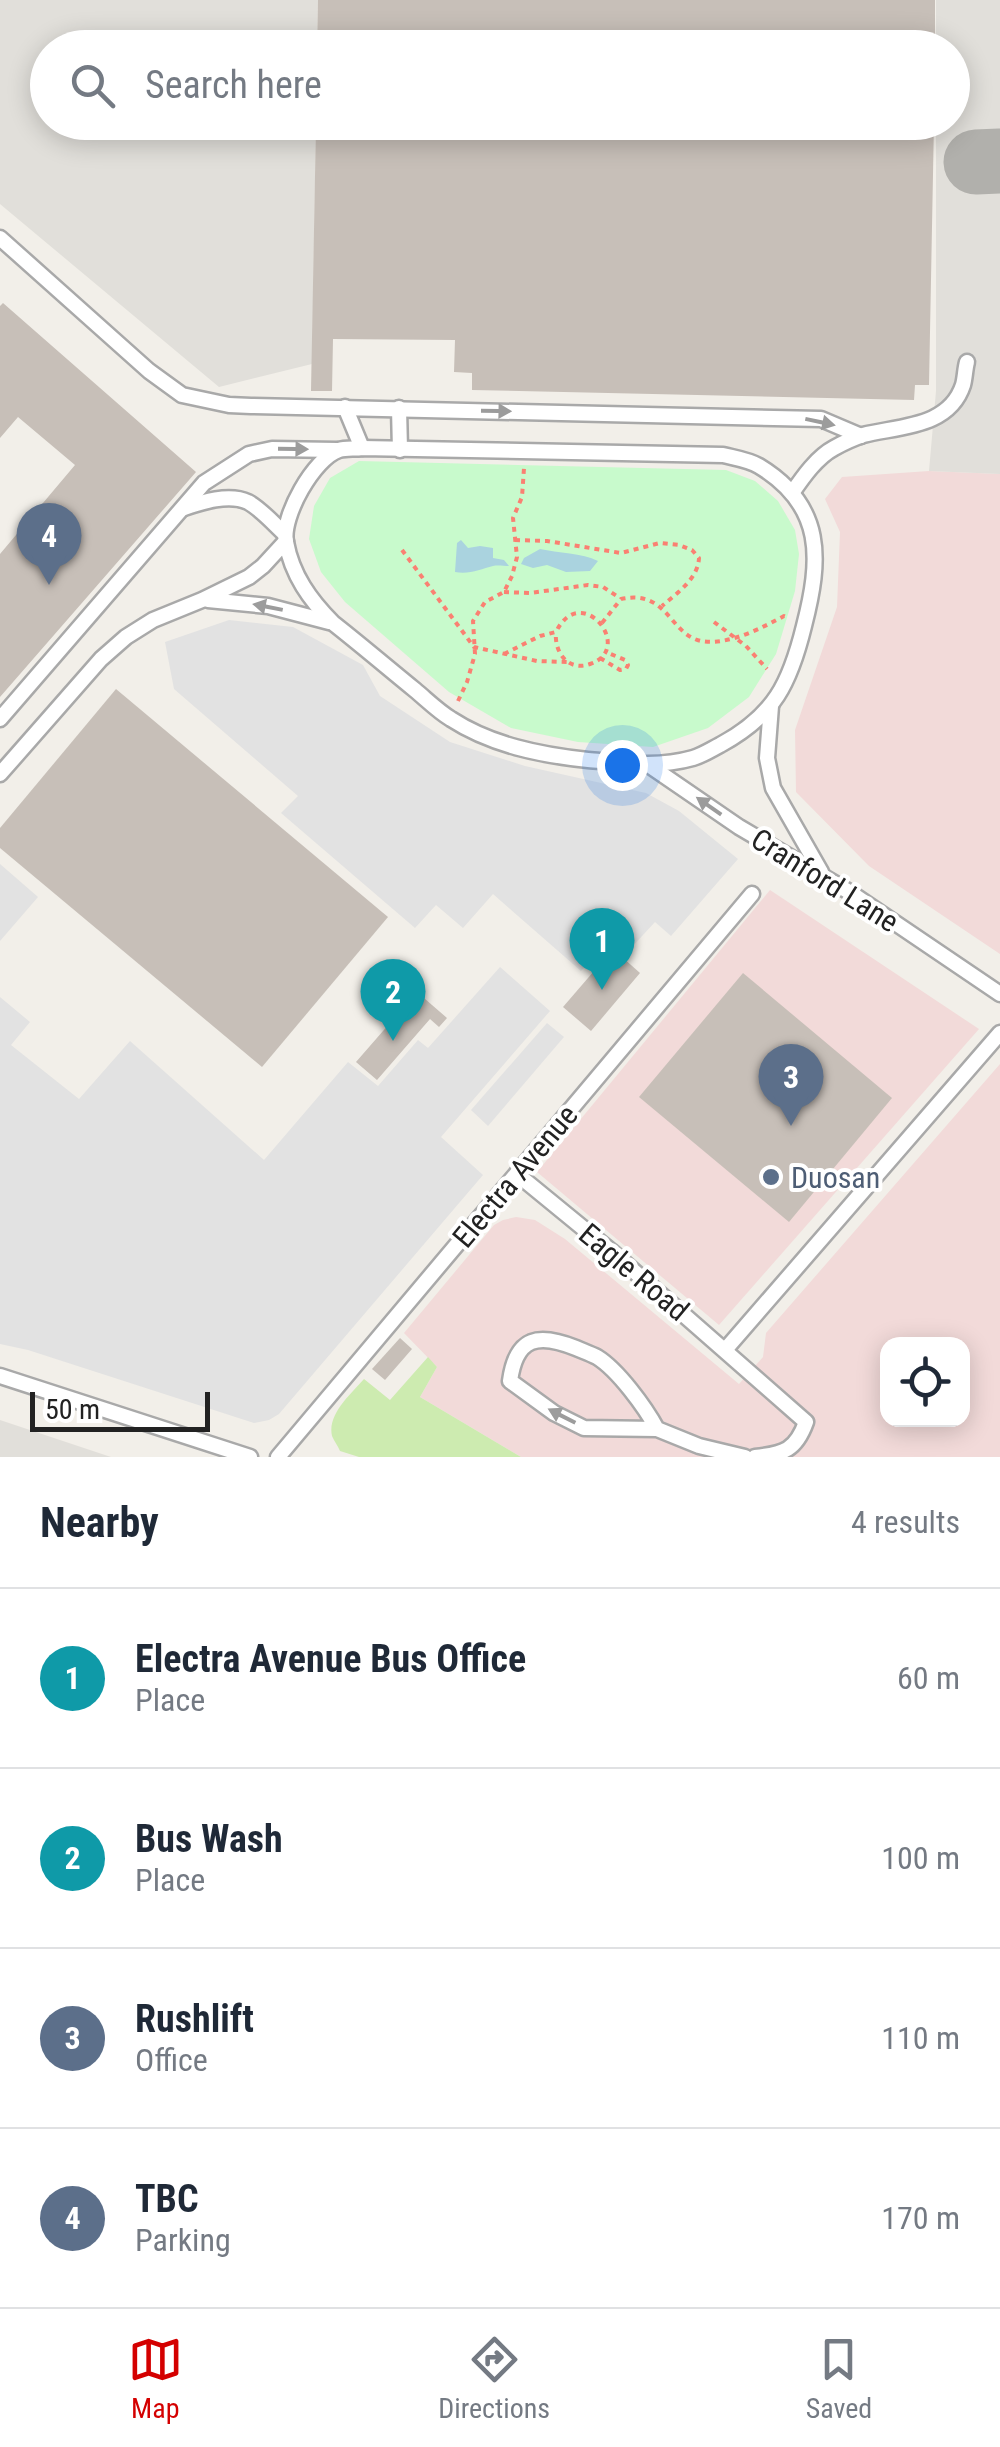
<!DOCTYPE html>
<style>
body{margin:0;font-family:"Roboto Condensed",sans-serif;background:#f2f2f3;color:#1f2937}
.controls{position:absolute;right:30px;bottom:30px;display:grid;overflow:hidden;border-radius:20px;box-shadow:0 5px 25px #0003}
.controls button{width:90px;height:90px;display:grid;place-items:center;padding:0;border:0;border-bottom:2px solid #e0e1e3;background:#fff;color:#1f2937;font:50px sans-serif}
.scale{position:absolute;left:30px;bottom:25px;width:180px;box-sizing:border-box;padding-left:10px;border:5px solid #222;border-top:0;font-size:28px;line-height:35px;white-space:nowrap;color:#222;-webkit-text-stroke:8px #fff;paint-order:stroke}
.you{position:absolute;left:622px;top:765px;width:35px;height:35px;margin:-25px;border:8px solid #fff;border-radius:50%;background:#1a73e8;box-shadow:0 0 0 15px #1a73e833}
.badge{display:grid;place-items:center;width:65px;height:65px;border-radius:50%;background:#d40000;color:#fff;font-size:32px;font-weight:700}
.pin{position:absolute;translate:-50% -82px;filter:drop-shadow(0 2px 5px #0008)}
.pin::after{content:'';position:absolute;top:52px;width:35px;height:30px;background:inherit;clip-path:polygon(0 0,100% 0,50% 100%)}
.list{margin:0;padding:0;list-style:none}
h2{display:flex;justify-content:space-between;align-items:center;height:130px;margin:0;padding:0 40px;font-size:42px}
h2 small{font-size:32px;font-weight:400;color:#747a83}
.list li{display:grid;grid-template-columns:65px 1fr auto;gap:30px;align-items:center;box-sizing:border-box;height:180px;padding:0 40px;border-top:2px solid #e0e1e3}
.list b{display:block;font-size:38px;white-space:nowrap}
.list p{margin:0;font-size:32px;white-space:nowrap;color:#747a83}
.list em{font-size:32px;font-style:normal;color:#747a83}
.icon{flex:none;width:55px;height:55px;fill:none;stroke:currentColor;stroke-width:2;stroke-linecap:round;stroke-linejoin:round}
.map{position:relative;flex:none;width:1000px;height:1457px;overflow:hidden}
.search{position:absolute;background:#fff;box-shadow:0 5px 25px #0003;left:30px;right:30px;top:30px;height:110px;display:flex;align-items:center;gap:25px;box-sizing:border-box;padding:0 35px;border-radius:55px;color:#747a83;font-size:38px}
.sheet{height:850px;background:#fff}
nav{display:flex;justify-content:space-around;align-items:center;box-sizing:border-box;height:140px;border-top:2px solid #e0e1e3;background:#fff;font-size:28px;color:#747a83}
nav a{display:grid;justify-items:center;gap:5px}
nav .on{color:#d40000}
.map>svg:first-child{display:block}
</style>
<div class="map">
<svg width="1000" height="1457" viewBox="0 0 1000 1457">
<rect width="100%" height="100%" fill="#f2efe9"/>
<g fill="#f2dad9" fill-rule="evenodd">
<path d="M 929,471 L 1000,474 L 1000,954 L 869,866 L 796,792 L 795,730 L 837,607 L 840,532 L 825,499 L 842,477 Z"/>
<path d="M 770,890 L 979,1029 L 719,1325 L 537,1172 Z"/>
<path d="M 1000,1064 L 1000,1457 L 521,1457 L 420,1397 L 437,1367 L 404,1333 L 494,1225 L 503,1220 L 516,1217 L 535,1220 L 565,1239 L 739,1384 L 763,1357 L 766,1333 ZM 888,1344 L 962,1344 L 962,1420 L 888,1420 Z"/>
</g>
<g fill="#e1dfda">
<path d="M 0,0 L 318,0 L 317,47 L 48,48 L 48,122 L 316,123 L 312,364 L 219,387 L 0,204 Z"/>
<path d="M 936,0 L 1000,0 L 1000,474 L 929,471 L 936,391 L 936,123 L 952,122 L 952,48 L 936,47 Z"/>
<path d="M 0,1420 L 111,1457 L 0,1457 Z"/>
</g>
<path fill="#cdebb0" d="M 428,1357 L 437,1367 L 420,1397 L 521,1457 L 359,1457 L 340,1451 C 338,1446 334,1441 332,1436 C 327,1414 351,1394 364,1379 L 390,1400 Z"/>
<path fill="#c8facc" d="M 359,461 L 726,470 L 755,481 L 778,501 L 795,530 L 799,554 L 795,591 L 776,654 L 749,697 L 708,728 L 653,747 L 578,742 L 511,728 L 449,692 L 345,602 L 321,572 L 309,539 L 314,506 L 330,478 Z"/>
<g fill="#e2e2e2">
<path d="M 229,620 L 293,627 L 363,665 L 380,696 L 450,742 L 525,766 L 646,793 L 679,811 L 738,859 L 671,936 L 655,922 L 631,948 L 614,934 L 581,971 L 493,894 L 463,928 L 436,905 L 415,928 L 281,813 L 298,796 L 174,689 L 165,642 Z"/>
<path d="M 0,864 L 38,897 L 0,941 Z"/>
<path d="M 500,967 L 550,1011 L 441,1137 L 483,1175 L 279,1414 L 269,1420 L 254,1423 L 28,1350 L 0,1344 L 0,997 L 30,1022 L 11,1045 L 79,1099 L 130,1041 L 264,1160 L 348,1062 L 378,1086 L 418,1040 L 428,1048 Z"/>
<path d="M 547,1023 L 564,1037 L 488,1126 L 471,1110 Z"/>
</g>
<g fill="#aad3df">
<path d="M 461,540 L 468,548 L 480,546 L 493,548 L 493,558 L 504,560 L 509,566 C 503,566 498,565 493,566 C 481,569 469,575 455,572 L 457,543 Z"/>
<path d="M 540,549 C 558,553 582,553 598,561 L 590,571 L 566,572 L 547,565 L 533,568 L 521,564 L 524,558 Z"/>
</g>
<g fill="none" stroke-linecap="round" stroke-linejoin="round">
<path stroke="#b1b0ac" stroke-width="65" d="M 976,162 L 1000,161"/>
</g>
<g fill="#c7bfb8">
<path d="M 318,0 L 935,0 L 935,48 L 317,48 Z"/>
<path d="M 316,122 L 934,122 L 929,385 L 915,385 L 914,400 L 472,390 L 472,373 L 454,372 L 455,340 L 333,339 L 332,391 L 311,391 Z"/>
<path d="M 3,303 L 196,472 L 0,697 L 0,554 L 75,465 L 18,417 L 0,438 L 0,306 Z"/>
<path d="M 116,689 L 388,917 L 262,1067 L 0,848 L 0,828 Z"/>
<path d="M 613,949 L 640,973 L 591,1031 L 563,1007 Z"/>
<path d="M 743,973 L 892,1098 L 789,1222 L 639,1097 Z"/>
<path d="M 417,992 L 447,1018 L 439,1027 L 430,1019 L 377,1080 L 356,1062 Z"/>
<path d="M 400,1338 L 412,1349 L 385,1380 L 372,1369 Z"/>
</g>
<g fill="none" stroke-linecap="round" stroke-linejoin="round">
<g stroke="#a9a9a9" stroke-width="19">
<g id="lane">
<path d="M 0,238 L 149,371 L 182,395 L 229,405 L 251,406 L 821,419 L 861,436"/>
<path d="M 345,407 L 362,448"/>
<path d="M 399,408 L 400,450"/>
<path d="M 362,448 L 723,455 C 735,458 749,460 759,466 C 825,506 821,560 804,626 C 790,683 775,715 720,745 C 712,749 703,755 693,758 C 658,768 624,763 588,760 C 540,755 491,745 451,719 C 438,711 427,700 415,690 C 388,668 361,645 333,623 C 310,600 292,575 286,542 C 281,517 314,458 339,450 C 345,448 355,449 362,448 Z"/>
<path d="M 792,493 C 803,477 817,457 834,448 C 843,443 854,438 863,435 C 898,426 949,428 963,385 C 965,378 965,369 967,362"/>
<path d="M 184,508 C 202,502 229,493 248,502 C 261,509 274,524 285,534"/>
<path d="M 208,600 L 268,606 L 329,622"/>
<path d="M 771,706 L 767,758 L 773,788 L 821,872"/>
<path d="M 0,719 L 204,483 L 249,454 L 272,449 L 337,450"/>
<path d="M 650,766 L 739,827 L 851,893 L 1000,994"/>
<path d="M 0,774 L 101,659 L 126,637 L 153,620 L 202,600 L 249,577 L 263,566 L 286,541"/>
<path d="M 517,1174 L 611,1251 L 806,1422 C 796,1450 784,1454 755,1457"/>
<path d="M 725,1350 L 1000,1033"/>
<path d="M 0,1376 L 250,1457"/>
<path d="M 657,1429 C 645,1407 618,1370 597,1357 C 591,1354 583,1351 576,1348 C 539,1333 516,1336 510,1381 L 554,1413 L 584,1428 L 657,1429 L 699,1446 L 745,1457"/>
<path d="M 278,1457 L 752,894"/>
</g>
</g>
<g stroke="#fa8072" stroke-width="4" stroke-dasharray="5 5" stroke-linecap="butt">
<path d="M 515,540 L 547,541 L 621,553 L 660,543 L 679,545 L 692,550 L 699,558 C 698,579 677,593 662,606"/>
<path d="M 402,550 L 474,647 L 537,661 L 567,662"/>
<path d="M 504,592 L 530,593 L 588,585 L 603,587 L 620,598"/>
<path d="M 714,622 L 746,646 L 767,669"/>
<path d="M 602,623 L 621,599 C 668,589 669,634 701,641 C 727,646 762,628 784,616 L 789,618"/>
<path d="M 504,654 L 540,636 L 556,632 C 581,580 636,649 590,664 C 568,672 554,652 556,632"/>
<path d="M 600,658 L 620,670 L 626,669 L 628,665 L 625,660 L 606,652"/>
<path d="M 458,701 L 467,682 L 475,654 L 473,621 L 485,602 L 504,592 L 512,576 L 517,557 L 513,518 L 522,497 L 524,468"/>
</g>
<use href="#lane" stroke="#fff" stroke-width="14"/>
</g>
<defs><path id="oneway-solid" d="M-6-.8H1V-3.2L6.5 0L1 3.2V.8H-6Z" transform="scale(2.5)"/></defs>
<g fill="#9c9c9c">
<use href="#oneway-solid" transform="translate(496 411) rotate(1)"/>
<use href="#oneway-solid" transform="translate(820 422) rotate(12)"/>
<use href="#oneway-solid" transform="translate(293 449) rotate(1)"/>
<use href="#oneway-solid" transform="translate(268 607) rotate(-169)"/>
<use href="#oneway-solid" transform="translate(709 806) rotate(-145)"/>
<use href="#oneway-solid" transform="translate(562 1416) rotate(-153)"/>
</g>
<circle fill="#5c6f8a" stroke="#fff" stroke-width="4" cx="771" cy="1177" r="10"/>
<g text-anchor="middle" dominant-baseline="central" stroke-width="8" stroke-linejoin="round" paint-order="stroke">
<g font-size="30" fill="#222" stroke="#fff">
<text transform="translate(825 880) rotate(32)">Cranford Lane</text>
<text transform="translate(515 1176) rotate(-50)">Electra Avenue</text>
<text transform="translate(634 1272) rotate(40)">Eagle Road</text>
</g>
<g font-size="30" fill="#4e5e75" stroke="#fff" text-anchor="start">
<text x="791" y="1177">Duosan</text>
</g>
</g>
</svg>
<div class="controls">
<button><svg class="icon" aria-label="locate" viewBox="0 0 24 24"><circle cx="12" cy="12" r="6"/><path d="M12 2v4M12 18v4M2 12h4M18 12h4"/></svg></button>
</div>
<div class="scale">50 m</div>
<div class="you"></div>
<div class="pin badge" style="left:602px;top:990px;background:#0f9aa8">1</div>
<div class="pin badge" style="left:393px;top:1041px;background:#0f9aa8">2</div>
<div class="pin badge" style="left:791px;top:1126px;background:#5c6f8a">3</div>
<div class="pin badge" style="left:49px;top:585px;background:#5c6f8a">4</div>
<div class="search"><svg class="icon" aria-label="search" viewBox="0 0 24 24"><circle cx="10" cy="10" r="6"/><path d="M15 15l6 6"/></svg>Search here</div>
</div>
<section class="sheet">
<h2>Nearby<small>4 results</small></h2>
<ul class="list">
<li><span class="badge" style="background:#0f9aa8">1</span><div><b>Electra Avenue Bus Office</b><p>Place</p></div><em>60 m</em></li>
<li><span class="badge" style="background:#0f9aa8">2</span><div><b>Bus Wash</b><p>Place</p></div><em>100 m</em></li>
<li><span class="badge" style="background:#5c6f8a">3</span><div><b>Rushlift</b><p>Office</p></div><em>110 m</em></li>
<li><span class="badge" style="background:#5c6f8a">4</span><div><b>TBC</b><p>Parking</p></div><em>170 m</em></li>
</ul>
</section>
<nav>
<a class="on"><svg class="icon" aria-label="map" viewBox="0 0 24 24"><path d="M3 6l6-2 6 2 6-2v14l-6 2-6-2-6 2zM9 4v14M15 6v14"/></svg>Map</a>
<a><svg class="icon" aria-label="directions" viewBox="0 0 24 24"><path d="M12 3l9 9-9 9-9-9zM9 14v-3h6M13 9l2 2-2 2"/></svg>Directions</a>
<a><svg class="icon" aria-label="saved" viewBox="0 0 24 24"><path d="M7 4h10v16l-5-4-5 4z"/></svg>Saved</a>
</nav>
